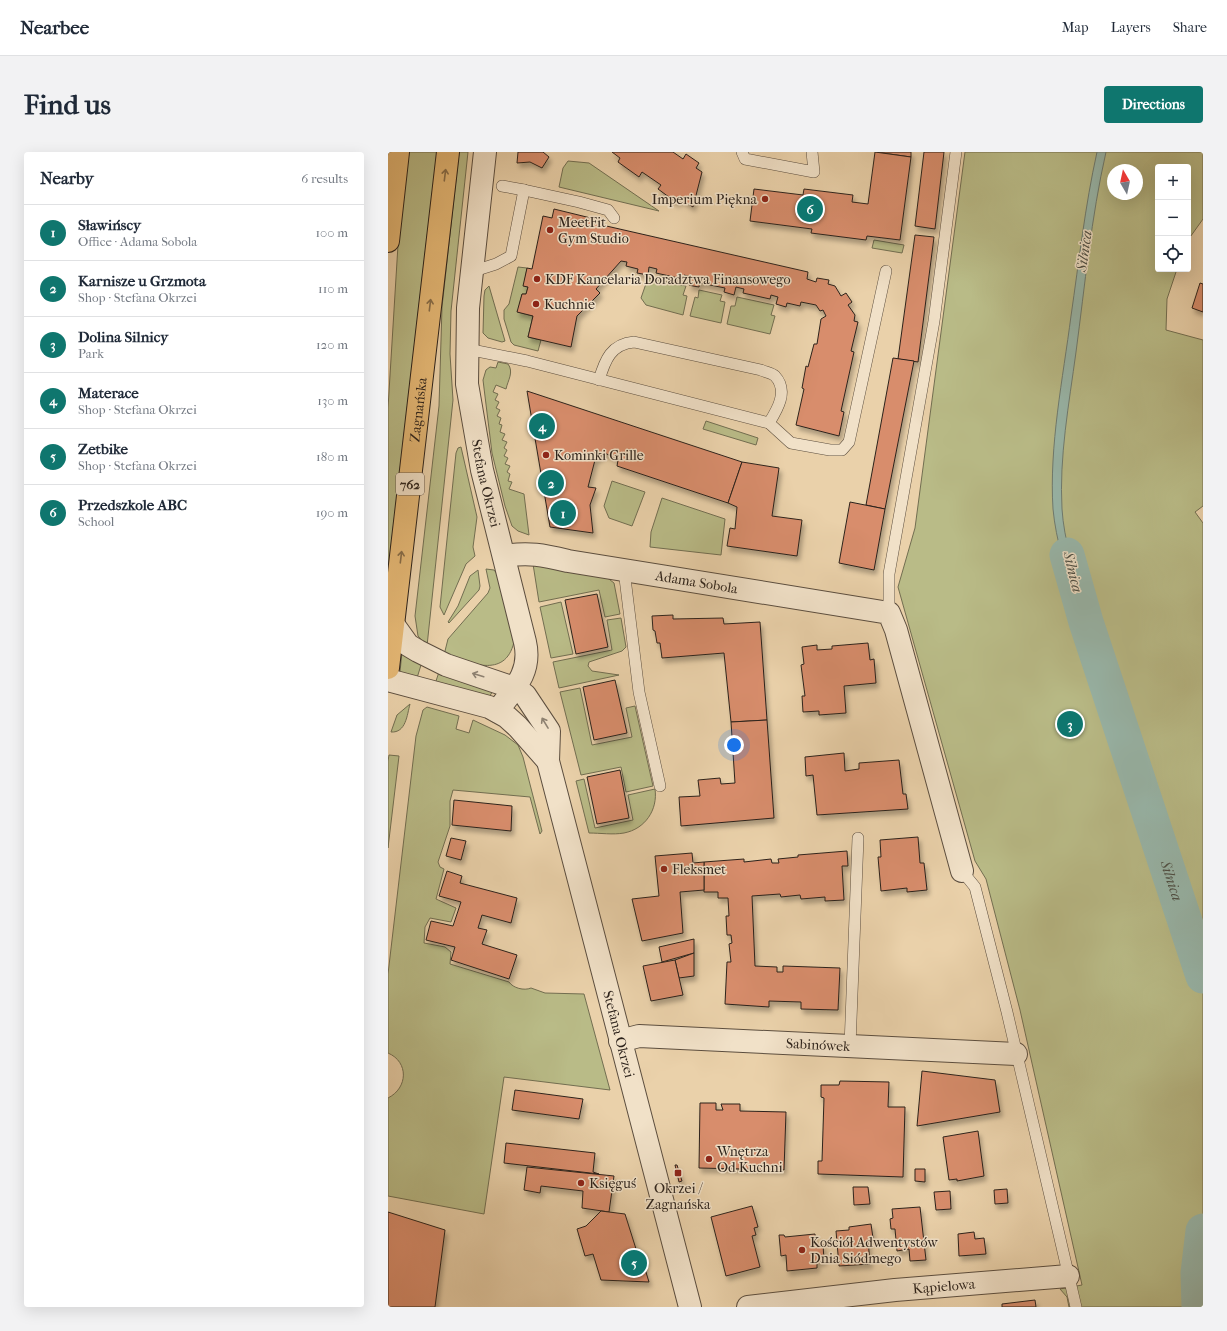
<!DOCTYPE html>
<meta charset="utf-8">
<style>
body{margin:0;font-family:"IM FELL French Canon",serif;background:#f2f2f3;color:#1f2937}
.controls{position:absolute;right:12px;top:12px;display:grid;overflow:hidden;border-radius:4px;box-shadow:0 4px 16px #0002}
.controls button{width:36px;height:36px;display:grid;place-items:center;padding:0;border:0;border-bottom:1px solid #e0e1e3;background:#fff;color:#1f2937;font:20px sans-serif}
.compass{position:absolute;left:719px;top:12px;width:36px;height:36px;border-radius:50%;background:#fff;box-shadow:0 4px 16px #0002;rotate:351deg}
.you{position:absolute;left:346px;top:593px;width:14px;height:14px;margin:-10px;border:3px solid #fff;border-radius:50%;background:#1a73e8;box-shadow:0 0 0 6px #1a73e833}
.badge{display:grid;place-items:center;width:26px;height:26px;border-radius:50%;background:#0f766e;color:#fff;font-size:13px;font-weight:700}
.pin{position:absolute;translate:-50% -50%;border:2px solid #fff;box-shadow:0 1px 4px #0006}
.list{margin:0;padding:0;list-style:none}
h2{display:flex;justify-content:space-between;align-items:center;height:52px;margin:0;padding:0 16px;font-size:17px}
h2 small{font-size:13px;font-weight:400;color:#747a83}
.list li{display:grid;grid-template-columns:26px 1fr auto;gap:12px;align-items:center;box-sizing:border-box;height:56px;padding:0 16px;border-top:1px solid #e0e1e3}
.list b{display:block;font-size:15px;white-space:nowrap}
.list p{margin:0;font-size:13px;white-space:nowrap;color:#747a83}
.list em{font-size:13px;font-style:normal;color:#747a83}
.icon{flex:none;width:22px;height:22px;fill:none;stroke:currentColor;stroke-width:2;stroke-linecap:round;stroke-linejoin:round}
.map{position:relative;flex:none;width:815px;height:1155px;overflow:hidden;border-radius:4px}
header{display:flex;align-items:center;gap:24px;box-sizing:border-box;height:56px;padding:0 20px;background:#fff;border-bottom:1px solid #e0e1e3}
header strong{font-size:19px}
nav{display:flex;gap:22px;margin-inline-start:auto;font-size:14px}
.intro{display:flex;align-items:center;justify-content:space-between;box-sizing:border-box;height:96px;padding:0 24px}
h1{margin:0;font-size:28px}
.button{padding:10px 18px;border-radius:4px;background:#0f766e;color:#fff;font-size:14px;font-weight:700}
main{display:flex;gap:24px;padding:0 24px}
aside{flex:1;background:#fff;border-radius:4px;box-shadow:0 4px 16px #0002}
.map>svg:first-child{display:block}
</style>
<header>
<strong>Nearbee</strong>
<nav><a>Map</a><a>Layers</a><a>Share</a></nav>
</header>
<div class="intro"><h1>Find us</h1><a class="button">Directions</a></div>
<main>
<aside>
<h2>Nearby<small>6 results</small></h2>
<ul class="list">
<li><span class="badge">1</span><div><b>Sławińscy</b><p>Office · Adama Sobola</p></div><em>100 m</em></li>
<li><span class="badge">2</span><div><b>Karnisze u Grzmota</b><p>Shop · Stefana Okrzei</p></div><em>110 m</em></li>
<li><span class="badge">3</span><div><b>Dolina Silnicy</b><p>Park</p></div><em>120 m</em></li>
<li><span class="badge">4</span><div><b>Materace</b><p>Shop · Stefana Okrzei</p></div><em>130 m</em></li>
<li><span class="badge">5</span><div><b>Zetbike</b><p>Shop · Stefana Okrzei</p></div><em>180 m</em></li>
<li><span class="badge">6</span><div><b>Przedszkole ABC</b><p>School</p></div><em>190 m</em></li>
</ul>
</aside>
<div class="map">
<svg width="815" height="1155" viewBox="0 0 815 1155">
<defs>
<filter id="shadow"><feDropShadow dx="2.5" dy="4.5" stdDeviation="2" flood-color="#0004"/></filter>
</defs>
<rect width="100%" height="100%" fill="#ead1aa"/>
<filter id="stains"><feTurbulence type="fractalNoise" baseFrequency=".005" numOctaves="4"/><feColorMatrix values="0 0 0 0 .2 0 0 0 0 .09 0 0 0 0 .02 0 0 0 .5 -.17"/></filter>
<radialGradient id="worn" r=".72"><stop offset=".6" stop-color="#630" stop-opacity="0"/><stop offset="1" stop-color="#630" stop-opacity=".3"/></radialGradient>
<g fill="#b9bb87" stroke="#726e51" fill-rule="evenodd">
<path d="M 21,0 L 49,0 L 0,421 L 0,256 L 10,93 Z"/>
<path d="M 71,0 L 80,0 L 63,159 L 62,202 L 65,248 L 39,494 L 30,484 L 27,464 L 51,254 L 54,155 Z"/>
<path d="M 577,0 L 815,0 L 815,67 L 800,88 L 800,15 L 770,15 L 770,117 L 789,117 L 779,147 L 778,178 L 815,188 L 815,354 L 807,360 L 815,371 L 815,1155 L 681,1155 L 679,1145 L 672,1137 L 694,1133 L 632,858 L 598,727 L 587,709 L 510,435 L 527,376 ZM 725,18 L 749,18 L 749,42 L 725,42 Z"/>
<path d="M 180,9 L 201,11 L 271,59 L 171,35 L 175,16 Z"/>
<path d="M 486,88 L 516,93 L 514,101 L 484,96 Z"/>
<path d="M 130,115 L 139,116 L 136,134 L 140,135 L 138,142 L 134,142 L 130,160 L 145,164 L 140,185 L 153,188 L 150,199 L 126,193 L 123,190 L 116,167 L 116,158 L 121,152 Z"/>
<path d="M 260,126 L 298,134 L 295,143 L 299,144 L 295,163 L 258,153 L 253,146 Z"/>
<path d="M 101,134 L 117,189 L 114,190 L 100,186 L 95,181 L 96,144 L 97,138 Z"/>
<path d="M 311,138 L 334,143 L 332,149 L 337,150 L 333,171 L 302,164 L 307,145 L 310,146 Z"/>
<path d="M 349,145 L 386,153 L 383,163 L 387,164 L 382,182 L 339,172 L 343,154 L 347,154 Z"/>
<path d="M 110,210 L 120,212 C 126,220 120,228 118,237 L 108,233 L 105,240 L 110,242 L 107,248 L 111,250 L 108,256 L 112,258 L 109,264 L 113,266 L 111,272 L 114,273 L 112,280 L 117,282 L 114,288 L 119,290 L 116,296 L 119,298 L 116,304 L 120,306 L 117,312 L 122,314 L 119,320 L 122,322 L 120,329 L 124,330 L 121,337 L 136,342 L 141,383 L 130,379 L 124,374 L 117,354 L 104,301 L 95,228 L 98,218 L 102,215 L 108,216 Z"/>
<path d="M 318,269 L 370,286 L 368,293 L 315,277 Z"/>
<path d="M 73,295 L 89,365 L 85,395 L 87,404 L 78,412 L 56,463 L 52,455 L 68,301 L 70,296 Z"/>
<path d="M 224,329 L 257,340 L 244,374 L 221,366 L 216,354 Z"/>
<path d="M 274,346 L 337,367 L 333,403 L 262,395 L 263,380 Z"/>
<path d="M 145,412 L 217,424 L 226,431 L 232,462 L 217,465 L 211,438 L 151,450 Z"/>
<path d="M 98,417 L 106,418 L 110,423 L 126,490 C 117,528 81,510 56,503 L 60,487 L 100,441 L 102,436 Z"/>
<path d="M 90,418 L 92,434 L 91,438 L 61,471 L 60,470 L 70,454 L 82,424 Z"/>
<path d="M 173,450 L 185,502 L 163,506 L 152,455 Z"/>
<path d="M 233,466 L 238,495 L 234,499 L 201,510 L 200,514 L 204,519 L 231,523 L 171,536 L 165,510 L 224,498 L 219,468 Z"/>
<path d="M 14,500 L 33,513 L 29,526 L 12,520 Z"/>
<path d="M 51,520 L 105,539 L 101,545 L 47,532 Z"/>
<path d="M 192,536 L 204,593 L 244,585 L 238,556 L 247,554 L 265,634 L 238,640 L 233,615 L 193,623 L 172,540 Z"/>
<path d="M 22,552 C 19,563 18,581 3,580 L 9,563 Z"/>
<path d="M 39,555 L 71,564 L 68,577 L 81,581 L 85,568 L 117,583 L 130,593 L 135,605 L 154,679 L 152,682 L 142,645 L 65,638 L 62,649 L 62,674 L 50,710 L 52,715 L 56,717 L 48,747 L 68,756 L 63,770 L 42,766 L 37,775 L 36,791 L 57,795 L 63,800 L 62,812 L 121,830 C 125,836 136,839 143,836 L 157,841 L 196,842 L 222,938 L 116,925 L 96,1062 L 0,1044 L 0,946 C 20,936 21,910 0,901 L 0,822 L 28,584 L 35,558 Z"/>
<path d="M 1,603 L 11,604 L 0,696 L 0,609 Z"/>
<path d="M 196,627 L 207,676 L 245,668 L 240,643 L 267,637 C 270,658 257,677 236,681 C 225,683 212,681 201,681 L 188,629 Z"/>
</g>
<path fill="#98b7ab" stroke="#6d7b71" d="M 709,0 L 718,0 C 703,66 697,133 688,200 C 681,252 671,305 674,357 C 676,388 686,419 696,448 L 688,450 C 678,419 668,389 665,357 C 661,294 675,226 683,164 C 691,109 697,54 709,0 Z"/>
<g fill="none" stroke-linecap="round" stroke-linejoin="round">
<g stroke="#98b7ab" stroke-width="35">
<path id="s1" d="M 679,403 L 698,470 L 815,824"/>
<path d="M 811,1155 L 810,1121 L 815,1079"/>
</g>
</g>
<g fill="#d88d6c" stroke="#2c221b" filter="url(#shadow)">
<path d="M 130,0 L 155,0 L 161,5 L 154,16 L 142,10 L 129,11 Z"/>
<path d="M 224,0 L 285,0 L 295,7 L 298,2 L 311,11 L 308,16 L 314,20 L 305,55 L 292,47 L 289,51 L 270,37 L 273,33 L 254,20 L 251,25 L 230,10 L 232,6 Z"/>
<path d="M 487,0 L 523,0 L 523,5 Z"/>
<path d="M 487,0 L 523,5 L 512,88 L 479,84 L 478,88 L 423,81 L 424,77 L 362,69 L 366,37 L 415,43 L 416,37 L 465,43 L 464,50 L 480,52 Z"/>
<path d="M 536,0 L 556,0 L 547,77 L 527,74 Z"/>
<path d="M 166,57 L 215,69 L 214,73 L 420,120 L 419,127 L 428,130 L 429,126 L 441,128 L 440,132 L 447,134 L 453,144 L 458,141 L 464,150 L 460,153 L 467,163 L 466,169 L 470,170 L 463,199 L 466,200 L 453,259 L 456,260 L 451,284 L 408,273 L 416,237 L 414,236 L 418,214 L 420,215 L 426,192 L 429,192 L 433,167 L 438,164 L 435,158 L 432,159 L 428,153 L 413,150 L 412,154 L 399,151 L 398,155 L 388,152 L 390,145 L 383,143 L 382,147 L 355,141 L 356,137 L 348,135 L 346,143 L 336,140 L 337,136 L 312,131 L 311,135 L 305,134 L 301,133 L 303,125 L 296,123 L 295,127 L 268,121 L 269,117 L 261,115 L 260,123 L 249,121 L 250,117 L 238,114 L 239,110 L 233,109 L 208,137 L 212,141 L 189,164 L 183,195 L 140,185 L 145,164 L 129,160 L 134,142 L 138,142 L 140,135 L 135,134 L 139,116 L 144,117 L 155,64 L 164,66 Z"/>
<path d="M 527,83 L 546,85 L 530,210 L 510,207 Z"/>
<path d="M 812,131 L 815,132 L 815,160 L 804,156 Z"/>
<path d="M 505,206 L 526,209 L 497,357 L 478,353 Z"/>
<path d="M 139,239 L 354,310 L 340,351 L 229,314 L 230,308 L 217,301 L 207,308 L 200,335 L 208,336 L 202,353 L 205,381 L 162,375 Z"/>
<path d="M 354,310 L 391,316 L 384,364 L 414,368 L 409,404 L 339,394 L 342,376 L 347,377 L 349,355 L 340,351 Z"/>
<path d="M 462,350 L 497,357 L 486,418 L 451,411 Z"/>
<path d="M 209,442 L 220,495 L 188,502 L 177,448 Z"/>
<path d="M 285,463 L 285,467 L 335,466 L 336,472 L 372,470 L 379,568 L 343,570 L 336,501 L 274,506 L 272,491 L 269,491 L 267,479 L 265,478 L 264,464 Z"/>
<path d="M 480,491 L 482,508 L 486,507 L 488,531 L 456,534 L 458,561 L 431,563 L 431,559 L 415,560 L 414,544 L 417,544 L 413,513 L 416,512 L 414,495 L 429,493 L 429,498 L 444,497 L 444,494 Z"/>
<path d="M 227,528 L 239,581 L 206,588 L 195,535 Z"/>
<path d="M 379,568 L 386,666 L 293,674 L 291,645 L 312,644 L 310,628 L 332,626 L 333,632 L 347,631 L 343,570 Z"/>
<path d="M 456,601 L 457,619 L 471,617 L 471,611 L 511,608 L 515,642 L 518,642 L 520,657 L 429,663 L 425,623 L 418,624 L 417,605 Z"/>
<path d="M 232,618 L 241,666 L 209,672 L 199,625 Z"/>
<path d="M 66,648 L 124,654 L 123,679 L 64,673 Z"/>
<path d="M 530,685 L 532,711 L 536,711 L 539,738 L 519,740 L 519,736 L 493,739 L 490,705 L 493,705 L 492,688 Z"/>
<path d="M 63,686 L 78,689 L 73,708 L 58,704 Z"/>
<path d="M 459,699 L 460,714 L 454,714 L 456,748 L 437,749 L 437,745 L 413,747 L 412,743 L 393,745 L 392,742 L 364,744 L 367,814 L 389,815 L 389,820 L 395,820 L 395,814 L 452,816 L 450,858 L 413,857 L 413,850 L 381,849 L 381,855 L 337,852 L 339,810 L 343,810 L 341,792 L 344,791 L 343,783 L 339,783 L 338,764 L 341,764 L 340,746 L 330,746 L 330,740 L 316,740 L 316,710 L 356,707 L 356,710 L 383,707 L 384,711 L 391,711 L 390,707 L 410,705 L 410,703 Z"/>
<path d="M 304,701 L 305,711 L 316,710 L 316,738 L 292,740 L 295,781 L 254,789 L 244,747 L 271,744 L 267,704 Z"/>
<path d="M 59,719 L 74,724 L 72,731 L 129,746 L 123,771 L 94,763 L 90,776 L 99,778 L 94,792 L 129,803 L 121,827 L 63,808 L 67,795 L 38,788 L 43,769 L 65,774 L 73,750 L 51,744 Z"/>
<path d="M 306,787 L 306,801 L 274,810 L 271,795 Z"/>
<path d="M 306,801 L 306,824 L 291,826 L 287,808 Z"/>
<path d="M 287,808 L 295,843 L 263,849 L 255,814 Z"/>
<path d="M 534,919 L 607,928 L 612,960 L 529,974 Z"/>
<path d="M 452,929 L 501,930 L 500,955 L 517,955 L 515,1025 L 430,1022 L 430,1009 L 434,1009 L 436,946 L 433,945 L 433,933 L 451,933 Z"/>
<path d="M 127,938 L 195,947 L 191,967 L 124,958 Z"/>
<path d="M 312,951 L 328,951 L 328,958 L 335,958 L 333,952 L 352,952 L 352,959 L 398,960 L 396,1018 L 311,1016 Z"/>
<path d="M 590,979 L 596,1024 L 569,1029 L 569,1027 L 561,1028 L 555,985 Z"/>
<path d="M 118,991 L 207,1001 L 205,1020 L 211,1022 L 116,1011 Z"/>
<path d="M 287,1013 L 289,1013 L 294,1029 L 291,1030 Z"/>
<path d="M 139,1015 L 226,1024 L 221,1060 L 194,1056 L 195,1039 L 153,1034 L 152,1041 L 136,1038 Z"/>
<path d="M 527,1017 L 537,1017 L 537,1030 L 527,1029 Z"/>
<path d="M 465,1035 L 480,1035 L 482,1052 L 466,1053 Z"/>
<path d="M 619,1037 L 620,1051 L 607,1052 L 606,1038 Z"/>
<path d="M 562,1039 L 563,1057 L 548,1058 L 546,1040 Z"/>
<path d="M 364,1054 L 370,1075 L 366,1076 L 368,1083 L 364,1084 L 372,1115 L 338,1124 L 323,1065 Z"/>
<path d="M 532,1055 L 538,1108 L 522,1109 L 521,1097 L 509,1099 L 507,1077 L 503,1077 L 502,1067 L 505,1066 L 504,1057 Z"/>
<path d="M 213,1059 L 237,1062 L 254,1116 L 257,1117 L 261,1130 L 213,1128 L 205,1102 L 197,1104 L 189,1077 L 198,1074 Z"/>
<path d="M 0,1060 L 57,1078 L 47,1155 L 0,1155 Z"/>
<path d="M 483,1072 L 485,1086 L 480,1087 L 482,1112 L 451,1114 L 448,1079 L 461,1078 L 461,1075 Z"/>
<path d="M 586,1080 L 587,1087 L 596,1086 L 598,1102 L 571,1104 L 570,1082 Z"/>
<path d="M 427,1082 L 428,1093 L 435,1092 L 436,1109 L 429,1110 L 429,1116 L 399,1119 L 398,1103 L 393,1104 L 391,1083 L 396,1083 L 397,1085 Z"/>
<path d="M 647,1148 L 648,1155 L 614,1155 L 614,1152 Z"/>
</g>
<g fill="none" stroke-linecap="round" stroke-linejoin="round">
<g stroke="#5c4e3f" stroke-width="12">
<g id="service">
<path d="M 354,0 L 357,7 L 426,20 L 424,0"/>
<path d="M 136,38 L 191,50 L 220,58 L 226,66"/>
<path d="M 83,120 L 108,112 L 123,104 L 136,38 L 114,34"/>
<path d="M 79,197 L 139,209 L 381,271 L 403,291 L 442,298 L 454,298 L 461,290 L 498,119"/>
<path d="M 211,228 C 217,208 223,192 246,190 L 373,218 C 377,220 384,221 387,224 C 401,239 389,258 381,271"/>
<path d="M 236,418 L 251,540 L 272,634"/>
<path d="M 501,461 L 501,422 L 546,169 L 568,0"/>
<path d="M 574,719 L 587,735 L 619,860 L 688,1155"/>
<path d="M 462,894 L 470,686"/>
</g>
</g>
<g stroke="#5c4e3f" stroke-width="24">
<g id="minor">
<path id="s2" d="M 97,0 L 80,156 L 79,232 L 94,318 L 137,490 C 144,520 126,537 109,559"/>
<path id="s3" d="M 116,404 C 141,400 155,403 180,409 L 501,461 L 508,478 L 574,719"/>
<path id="s4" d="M 232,889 L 251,884 L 628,902"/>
<path id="s5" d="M 360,1155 L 507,1138 L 680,1124"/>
</g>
</g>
<g stroke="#5c4e3f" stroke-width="24">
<g id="tertiary">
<path id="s6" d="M 5,472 L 20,493 L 30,499 L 58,513 L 126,536 L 137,543 L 161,579 L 160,609 L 302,1155"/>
<path d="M 0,528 L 101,555 L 119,565 L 130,575 L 160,609"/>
</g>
</g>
<g stroke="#2c221b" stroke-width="24">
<g id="primary">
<path d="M 0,89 L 10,0"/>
<path id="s7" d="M 0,516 L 60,0"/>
</g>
</g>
<use href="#service" stroke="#f1e1c8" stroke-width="11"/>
<use href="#minor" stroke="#f1e1c8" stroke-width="22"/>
<use href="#tertiary" stroke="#f1e1c8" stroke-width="22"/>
<use href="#primary" stroke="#e5b875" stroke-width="22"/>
</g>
<defs><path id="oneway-shaft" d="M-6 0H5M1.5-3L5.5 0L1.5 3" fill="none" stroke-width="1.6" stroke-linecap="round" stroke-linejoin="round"/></defs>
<g stroke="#886d48">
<use href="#oneway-shaft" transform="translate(57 23) rotate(-83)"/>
<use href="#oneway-shaft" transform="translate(42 153) rotate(-83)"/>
<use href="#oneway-shaft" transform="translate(13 405) rotate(-83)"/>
</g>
<g stroke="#8e8272">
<use href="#oneway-shaft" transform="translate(90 523) rotate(-163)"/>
<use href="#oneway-shaft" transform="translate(157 571) rotate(-121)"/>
</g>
<g fill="#8f2418" stroke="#f1e1c8" stroke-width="1.5">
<circle cx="377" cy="47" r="4"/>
<circle cx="162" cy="78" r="4"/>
<circle cx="149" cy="127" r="4"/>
<circle cx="148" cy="152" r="4"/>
<circle cx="158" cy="303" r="4"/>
<circle cx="276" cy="717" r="4"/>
<circle cx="321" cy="1007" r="4"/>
<rect x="286" y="1017" width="8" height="8" rx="2"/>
<circle cx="193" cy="1031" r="4"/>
<circle cx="414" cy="1098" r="4"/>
</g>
<g text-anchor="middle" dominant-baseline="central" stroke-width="3" stroke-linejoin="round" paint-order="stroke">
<rect fill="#f1e1c8" stroke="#675b4f" stroke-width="1" x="8" y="321" width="28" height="22" rx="3"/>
<g font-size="13" font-weight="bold" fill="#2c221b">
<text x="22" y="332">762</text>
</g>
<g font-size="14" fill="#2c221b" stroke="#f1e1c8" text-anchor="start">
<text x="369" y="47" text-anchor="end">Imperium Piękna</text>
<text x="170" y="70">MeetFit<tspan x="170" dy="16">Gym Studio</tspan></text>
<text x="157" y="127">KDF Kancelaria Doradztwa Finansowego</text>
<text x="156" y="152">Kuchnie</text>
<text x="166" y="303">Kominki Grille</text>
<text x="284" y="717">Fleksmet</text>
<text x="329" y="999">Wnętrza<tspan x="329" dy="16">Od Kuchni</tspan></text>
<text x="201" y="1031">Księguś</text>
<text x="290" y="1036" text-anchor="middle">Okrzei /<tspan x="290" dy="16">Zagnańska</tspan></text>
<text x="422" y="1090">Kościół Adwentystów<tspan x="422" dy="16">Dnia Siódmego</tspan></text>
</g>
<g font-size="14" fill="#2c221b" stroke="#f1e1c8">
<text stroke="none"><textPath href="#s7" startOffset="260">Zagnańska</textPath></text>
<text stroke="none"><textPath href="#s2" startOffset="334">Stefana Okrzei</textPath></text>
<text stroke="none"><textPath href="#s3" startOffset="195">Adama Sobola</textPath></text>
<text stroke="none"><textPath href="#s6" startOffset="509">Stefana Okrzei</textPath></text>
<text stroke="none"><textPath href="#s4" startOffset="199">Sabinówek</textPath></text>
<text stroke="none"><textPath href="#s5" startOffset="197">Kąpielowa</textPath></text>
</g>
<g font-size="15" font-style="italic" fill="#4c4f46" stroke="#f1e1c8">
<text transform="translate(696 99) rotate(-82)">Silnica</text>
<text transform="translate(685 420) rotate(76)">Silnica</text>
<text stroke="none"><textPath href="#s1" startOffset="342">Silnica</textPath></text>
</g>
</g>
<rect width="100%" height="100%" filter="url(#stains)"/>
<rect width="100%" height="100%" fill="url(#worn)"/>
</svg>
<div class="controls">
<button>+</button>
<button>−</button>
<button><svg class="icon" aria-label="locate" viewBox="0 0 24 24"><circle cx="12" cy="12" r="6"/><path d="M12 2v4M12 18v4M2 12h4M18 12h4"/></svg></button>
</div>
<svg class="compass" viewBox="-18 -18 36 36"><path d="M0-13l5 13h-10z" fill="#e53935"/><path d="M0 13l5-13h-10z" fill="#747a83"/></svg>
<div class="you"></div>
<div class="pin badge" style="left:175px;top:361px">1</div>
<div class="pin badge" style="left:163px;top:331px">2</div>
<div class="pin badge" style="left:682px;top:572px">3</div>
<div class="pin badge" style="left:154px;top:274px">4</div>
<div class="pin badge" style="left:246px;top:1111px">5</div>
<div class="pin badge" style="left:422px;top:57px">6</div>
</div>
</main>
